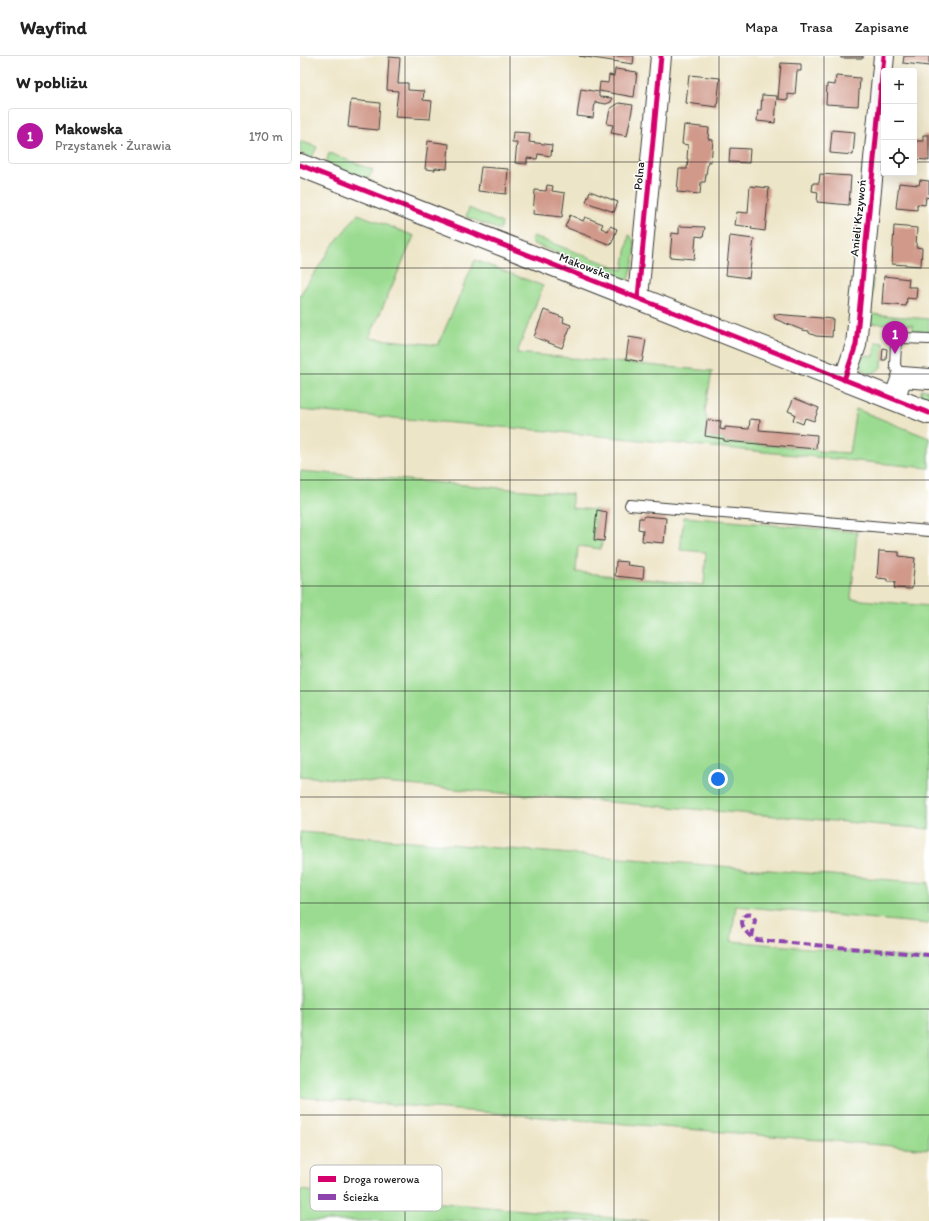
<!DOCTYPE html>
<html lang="pl">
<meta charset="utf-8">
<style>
body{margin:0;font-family:Itim,sans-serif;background:#f6f6f6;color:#222}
.controls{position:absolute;right:12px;top:12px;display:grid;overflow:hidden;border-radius:4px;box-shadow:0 4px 16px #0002}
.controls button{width:36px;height:36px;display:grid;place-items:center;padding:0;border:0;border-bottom:1px solid #e0e0e0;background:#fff;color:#222;font:20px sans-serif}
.you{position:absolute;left:418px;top:723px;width:14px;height:14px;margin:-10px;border:3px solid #fff;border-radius:50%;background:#1a73e8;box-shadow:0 0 0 6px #1a73e833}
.badge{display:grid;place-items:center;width:26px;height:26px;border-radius:50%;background:#b5179e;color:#fff;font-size:13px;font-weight:700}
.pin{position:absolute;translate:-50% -33px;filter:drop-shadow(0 1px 2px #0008)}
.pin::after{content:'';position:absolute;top:21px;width:14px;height:12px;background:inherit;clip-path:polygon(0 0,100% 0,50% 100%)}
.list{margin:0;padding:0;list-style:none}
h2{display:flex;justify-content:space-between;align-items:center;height:52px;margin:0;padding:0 16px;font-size:17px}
h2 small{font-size:13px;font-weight:400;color:#767676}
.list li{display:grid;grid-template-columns:26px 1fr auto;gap:12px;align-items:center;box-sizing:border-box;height:56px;margin:0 8px 8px;padding:0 8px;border:1px solid #e0e0e0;border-radius:4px}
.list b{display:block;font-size:15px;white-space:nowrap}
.list p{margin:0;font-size:13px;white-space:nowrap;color:#767676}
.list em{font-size:13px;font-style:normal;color:#767676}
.icon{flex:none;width:22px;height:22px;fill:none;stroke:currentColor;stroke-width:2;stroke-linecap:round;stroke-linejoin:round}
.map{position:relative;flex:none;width:629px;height:1165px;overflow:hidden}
header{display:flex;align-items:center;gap:24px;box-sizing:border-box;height:56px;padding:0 20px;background:#fff;border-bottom:1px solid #e0e0e0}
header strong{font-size:19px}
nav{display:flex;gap:22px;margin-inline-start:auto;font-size:14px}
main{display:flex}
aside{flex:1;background:#fff}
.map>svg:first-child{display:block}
</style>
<header>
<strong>Wayfind</strong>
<nav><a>Mapa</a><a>Trasa</a><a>Zapisane</a></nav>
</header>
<main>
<aside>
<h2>W pobliżu<small></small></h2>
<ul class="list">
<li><span class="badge">1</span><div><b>Makowska</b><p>Przystanek · Żurawia</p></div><em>170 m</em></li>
</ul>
</aside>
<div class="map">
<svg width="629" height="1165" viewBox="0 0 629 1165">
<rect width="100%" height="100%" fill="#fff"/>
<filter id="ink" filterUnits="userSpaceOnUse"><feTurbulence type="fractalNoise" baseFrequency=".025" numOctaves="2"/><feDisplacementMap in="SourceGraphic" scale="8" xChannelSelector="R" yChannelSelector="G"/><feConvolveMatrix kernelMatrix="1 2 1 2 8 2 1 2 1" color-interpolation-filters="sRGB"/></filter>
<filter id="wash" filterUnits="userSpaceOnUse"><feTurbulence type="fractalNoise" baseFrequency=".012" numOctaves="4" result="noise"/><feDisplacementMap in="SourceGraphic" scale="16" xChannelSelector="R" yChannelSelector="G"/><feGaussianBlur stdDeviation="0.9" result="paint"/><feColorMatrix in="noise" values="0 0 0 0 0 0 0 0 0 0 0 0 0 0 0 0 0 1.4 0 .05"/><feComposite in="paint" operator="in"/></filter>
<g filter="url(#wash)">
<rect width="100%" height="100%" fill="#ede5c7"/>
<g fill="#9bdb91" stroke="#5c7c56">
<path d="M 0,85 L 17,91 L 12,102 L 0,97 Z"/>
<path d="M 29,97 L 73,114 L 68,124 L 26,107 Z"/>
<path d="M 169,152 L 202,167 L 200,174 L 166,161 Z"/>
<path d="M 58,158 L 114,180 L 69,282 L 138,289 L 175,204 L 243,230 L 217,297 L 412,315 L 405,355 L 407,364 L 405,380 L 424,383 L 424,386 L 516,393 L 516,395 L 549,397 L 556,353 L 629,382 L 629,412 L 248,375 L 0,354 L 0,239 L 33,189 Z"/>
<path d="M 329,179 C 341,187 332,209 330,221 L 327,224 L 231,187 L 233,180 L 323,214 Z"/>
<path d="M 569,223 L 573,223 L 570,258 L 629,263 L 629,276 L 613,275 L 613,269 L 565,267 Z"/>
<path d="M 576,286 L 584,287 L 582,309 C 580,315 573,317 567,318 C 562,313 558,308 562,300 L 566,299 L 574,300 Z"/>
<path d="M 622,333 L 629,335 L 629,344 L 620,340 Z"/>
<path d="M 0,415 L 272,438 L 272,452 L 297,454 L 294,484 L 302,485 L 301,493 L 278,490 L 276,516 L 404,529 L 406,496 L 380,494 L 384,461 L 557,476 L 551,543 L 629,550 L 629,773 L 0,720 Z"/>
<path d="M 0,776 L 629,827 L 629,868 L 436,850 L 431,885 L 629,903 L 629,1093 L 0,1041 Z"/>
<path d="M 0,1134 L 16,1136 L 349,1165 L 0,1165 Z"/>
</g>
<g id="blocks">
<g fill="#d0998a">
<path d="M 279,0 L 334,0 L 333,8 Z"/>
<rect x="541" y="0" width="22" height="2"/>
<path d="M 604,0 L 629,0 L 629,10 L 603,7 Z"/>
<path d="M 89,1 L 100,2 L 98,27 L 108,27 L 108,34 L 124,35 L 123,44 L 132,45 L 130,63 L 95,61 L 98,35 L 87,34 Z"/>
<path d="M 481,7 L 501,8 L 501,15 L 497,15 L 495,39 L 488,38 L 488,44 L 478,43 Z"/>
<path d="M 315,13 L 337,16 L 334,41 L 299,35 L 300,26 L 308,27 L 309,19 L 314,20 Z"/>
<path d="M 389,19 L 420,22 L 417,51 L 386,47 Z"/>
<path d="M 536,20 L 560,22 L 558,50 L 526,48 L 527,28 L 535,29 Z"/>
<path d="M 281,33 L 299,36 L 299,41 L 312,42 L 311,46 L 306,48 L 295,46 L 293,62 L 277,60 Z"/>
<path d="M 462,39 L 477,40 L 475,67 L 457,65 L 458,54 L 461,54 Z"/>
<path d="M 51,44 L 80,47 L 78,74 L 48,71 Z"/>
<path d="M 319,47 L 333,49 L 327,80 L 311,77 L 313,69 L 307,68 L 310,53 Z"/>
<path d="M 384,69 L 409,72 L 408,83 L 413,84 L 411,106 L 408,105 L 405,126 L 401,126 L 400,138 L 377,136 L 379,113 L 387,113 L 388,103 L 387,103 L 388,89 L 382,88 Z"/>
<path d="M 532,74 L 555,76 L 553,99 L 530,97 Z"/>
<path d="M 213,76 L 230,77 L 229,86 L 252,89 L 251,100 L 238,98 L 237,103 L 227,102 L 227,108 L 215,107 L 217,86 L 212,86 Z"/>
<path d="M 623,79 L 629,79 L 629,105 L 627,104 L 614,103 L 614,85 L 623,85 Z"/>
<path d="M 128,85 L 149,88 L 147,113 L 135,112 L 135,114 L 125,113 Z"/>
<path d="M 430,92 L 450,93 L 449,107 L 429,106 Z"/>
<path d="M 181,111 L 208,113 L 206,138 L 178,135 Z"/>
<path d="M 520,118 L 551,120 L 549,149 L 517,146 L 518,136 L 512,135 L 513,127 L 519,127 Z"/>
<path d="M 620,124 L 629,125 L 629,142 L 626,141 L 625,149 L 617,148 L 617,154 L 596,152 L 599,127 L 619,129 Z"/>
<path d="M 247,129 L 253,130 L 252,135 L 265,137 L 262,161 L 233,158 L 235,134 L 246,135 Z"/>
<path d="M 450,130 L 469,132 L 465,175 L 451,173 L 452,171 L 435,169 L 437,156 L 448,157 Z"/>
<path d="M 290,135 L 318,146 L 314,156 L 286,146 Z"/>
<path d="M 270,159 L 283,165 L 285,161 L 303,168 L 301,172 L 308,175 L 310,170 L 317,173 L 311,189 L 265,171 Z"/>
<path d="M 379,170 L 405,171 L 403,181 L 396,180 L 394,203 L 370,201 L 372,177 L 379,178 Z"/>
<path d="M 594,170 L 617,172 L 616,191 L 622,192 L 621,210 L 592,208 Z"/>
<path d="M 430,180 L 454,183 L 449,222 L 426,219 Z"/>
<path d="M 584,220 L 609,223 L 608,231 L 617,231 L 616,243 L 607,242 L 606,250 L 582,248 Z"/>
<path d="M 244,254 L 264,262 L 263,266 L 271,269 L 262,292 L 234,281 Z"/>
<path d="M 474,258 L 533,263 L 532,281 L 516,280 L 509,277 L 509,275 L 502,274 L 475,263 Z"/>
<path d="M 329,281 L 346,284 L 342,306 L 326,303 Z"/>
<path d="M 583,292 L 587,293 L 586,304 L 582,304 Z"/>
<path d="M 494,342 L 519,352 L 514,365 L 505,362 L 503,368 L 493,364 L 495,358 L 488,355 Z"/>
<path d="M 450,363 L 460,364 L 459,374 L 517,379 L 516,393 L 424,385 L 424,383 L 405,380 L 407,364 L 421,365 L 420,373 L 425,374 L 425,371 L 449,373 Z"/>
<path d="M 297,454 L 307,456 L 304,485 L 294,484 Z"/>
<path d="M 345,460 L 366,462 L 364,487 L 342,485 L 343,474 L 338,473 L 339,462 L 344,462 Z"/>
<path d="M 579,495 L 599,496 L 599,500 L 615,502 L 612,533 L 594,532 L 595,526 L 587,526 L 587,523 L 577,522 Z"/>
<path d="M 316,505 L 328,506 L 327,509 L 344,511 L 343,523 L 315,520 Z"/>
</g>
</g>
</g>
<g filter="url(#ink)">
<use href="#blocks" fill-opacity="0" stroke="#3b3a36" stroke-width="1"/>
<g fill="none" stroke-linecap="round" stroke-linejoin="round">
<g stroke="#3b3a36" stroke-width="12">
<g id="service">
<path d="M 602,321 L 595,310 L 596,286 L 600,282 L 603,282 L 629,283"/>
<path d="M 330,449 L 629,475"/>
</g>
</g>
<g stroke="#3b3a36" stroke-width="22">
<g id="minor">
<path d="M 338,241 L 361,0"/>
<path d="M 544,324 L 556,289 L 584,0"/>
<path d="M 594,343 L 602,321 L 629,323"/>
</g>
</g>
<g stroke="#3b3a36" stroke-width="24">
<path id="tertiary" d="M 0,109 L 629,357"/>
</g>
<use href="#service" stroke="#fff" stroke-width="10"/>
<use href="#minor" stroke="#fff" stroke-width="20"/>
<use href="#tertiary" stroke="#fff" stroke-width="22"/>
<path stroke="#8e44ad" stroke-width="4" stroke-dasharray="8 4" stroke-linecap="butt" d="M 452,881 L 455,864 L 452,859 C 442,856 440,866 444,873 C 447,878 452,881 457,884 L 629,899"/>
<g stroke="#fff" stroke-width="8">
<g id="cycleway">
<path d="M 0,109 L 629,357"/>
<path d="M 338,241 L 361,0"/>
<path d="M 544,324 L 556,289 L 584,0"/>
</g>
</g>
<use href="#cycleway" stroke="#d6006c" stroke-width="5"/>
</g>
</g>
<path fill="none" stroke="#1c1c1c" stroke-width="1" stroke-opacity="0.55" d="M 105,0 L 105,1165M 210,0 L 210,1165M 314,0 L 314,1165M 419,0 L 419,1165M 524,0 L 524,1165M 0,106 L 584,106M 614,106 L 629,106M 0,212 L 629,212M 0,318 L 629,318M 0,424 L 629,424M 0,530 L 629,530M 0,635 L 629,635M 0,741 L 629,741M 0,847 L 629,847M 0,953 L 629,953M 0,1059 L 629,1059"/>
<g text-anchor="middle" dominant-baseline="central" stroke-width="3" stroke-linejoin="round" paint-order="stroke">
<g font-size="12" fill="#1c1c1c" stroke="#fff">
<text transform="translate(339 120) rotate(-85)">Polna</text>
<text transform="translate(558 162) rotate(-84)">Anieli Krzywoń</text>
<text transform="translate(285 210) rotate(21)">Makowska</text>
</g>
</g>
<rect x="10" y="1109" width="132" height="46" rx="6" fill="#fff" stroke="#bbb" stroke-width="1"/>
<rect x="18" y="1120" width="18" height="6" fill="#d6006c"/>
<rect x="18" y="1138" width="18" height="6" fill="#8e44ad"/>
<g font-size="11" fill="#1c1c1c">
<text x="43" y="1127">Droga rowerowa</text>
<text x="43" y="1145">Ścieżka</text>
</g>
</svg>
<div class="controls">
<button>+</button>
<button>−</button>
<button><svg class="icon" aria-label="locate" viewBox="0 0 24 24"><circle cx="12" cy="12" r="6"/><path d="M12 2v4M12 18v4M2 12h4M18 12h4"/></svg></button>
</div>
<div class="you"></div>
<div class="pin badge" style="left:595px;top:298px">1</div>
</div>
</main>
